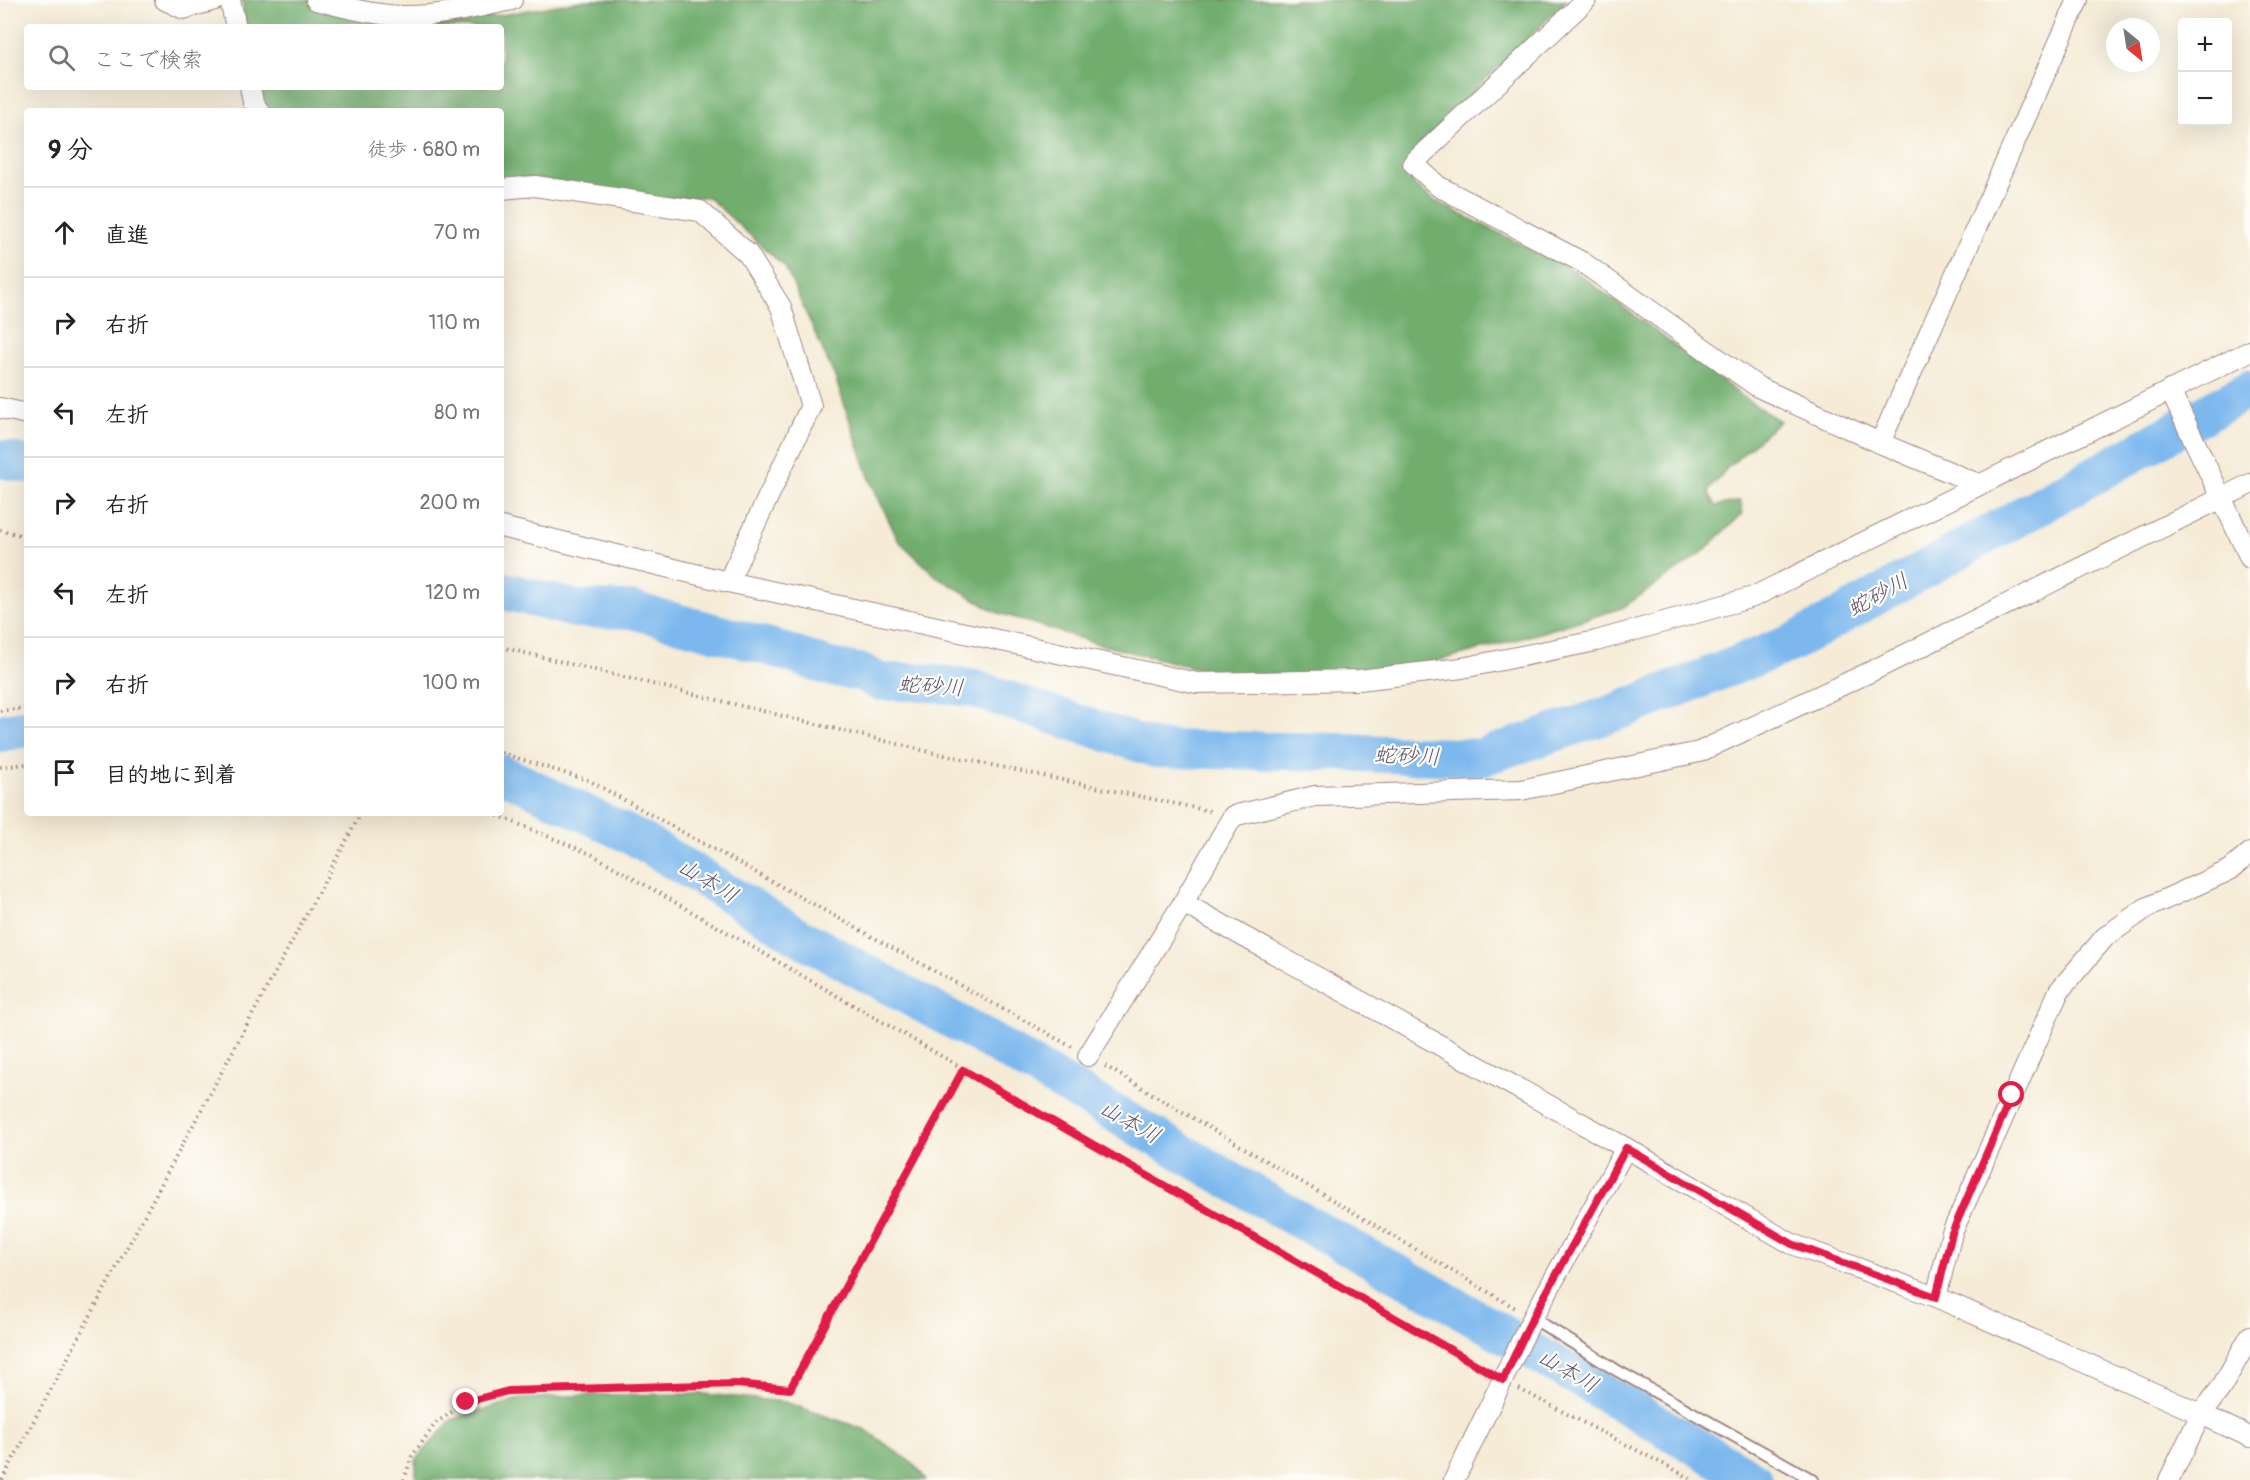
<!DOCTYPE html>
<html lang="ja">
<meta charset="utf-8">
<style>
body{margin:0;font-family:Pangolin,"Klee One",sans-serif;background:#f6f6f6;color:#222}
.controls{position:absolute;right:18px;top:18px;display:grid;overflow:hidden;border-radius:6px;box-shadow:0 6px 24px #0002}
.controls button{width:54px;height:54px;display:grid;place-items:center;padding:0;border:0;border-bottom:2px solid #e0e0e0;background:#fff;color:#222;font:30px sans-serif}
.compass{position:absolute;left:2106px;top:18px;width:54px;height:54px;border-radius:50%;background:#fff;box-shadow:0 6px 24px #0002;rotate:150deg}
.stop{position:absolute;width:18px;height:18px;margin:-14px;border:4px solid #e11d48;border-radius:50%;background:#fff}
.stop.end{background:#e11d48;border-color:#fff;box-shadow:0 2px 6px #0008}
.list{margin:0;padding:0;list-style:none}
h2{display:flex;justify-content:space-between;align-items:center;height:78px;margin:0;padding:0 24px;font-size:26px}
h2 small{font-size:20px;font-weight:400;color:#767676}
.list li{display:grid;grid-template-columns:39px 1fr auto;gap:18px;align-items:center;box-sizing:border-box;height:90px;padding:0 24px;border-top:2px solid #e0e0e0}
.list b{display:block;font-size:22px;white-space:nowrap}
.list em{font-size:20px;font-style:normal;color:#767676}
.icon{flex:none;width:33px;height:33px;fill:none;stroke:currentColor;stroke-width:2;stroke-linecap:round;stroke-linejoin:round}
.map{position:relative;flex:none;width:2250px;height:1480px;overflow:hidden}
.search{position:absolute;background:#fff;box-shadow:0 6px 24px #0002;left:24px;top:24px;width:480px;height:66px;display:flex;align-items:center;gap:15px;box-sizing:border-box;padding:0 21px;border-radius:6px;color:#767676;font-size:22px}
.panel{position:absolute;background:#fff;box-shadow:0 6px 24px #0002;left:24px;top:108px;width:480px;height:708px;border-radius:6px}
.map>svg:first-child{display:block}
</style>
<div class="map">
<svg width="2250" height="1480" viewBox="0 0 2250 1480">
<rect width="100%" height="100%" fill="#fdfcf7"/>
<filter id="ink" filterUnits="userSpaceOnUse"><feTurbulence type="fractalNoise" baseFrequency=".0167" numOctaves="2"/><feDisplacementMap in="SourceGraphic" scale="12" xChannelSelector="R" yChannelSelector="G"/><feConvolveMatrix kernelMatrix="1 2 1 2 8 2 1 2 1" color-interpolation-filters="sRGB"/></filter>
<filter id="wash" filterUnits="userSpaceOnUse"><feTurbulence type="fractalNoise" baseFrequency=".008" numOctaves="4" result="noise"/><feDisplacementMap in="SourceGraphic" scale="24" xChannelSelector="R" yChannelSelector="G"/><feGaussianBlur stdDeviation="1.35" result="paint"/><feColorMatrix in="noise" values="0 0 0 0 0 0 0 0 0 0 0 0 0 0 0 0 0 1.4 0 .05"/><feComposite in="paint" operator="in"/></filter>
<g filter="url(#wash)">
<rect width="100%" height="100%" fill="#f5ebd6"/>
<g fill="#71ae6e" stroke="#5e664c" stroke-width="1.5">
<path d="M 242,0 L 359,0 L 430,20 L 495,16 L 586,0 L 1567,0 L 1420,144 L 1412,183 L 1435,201 L 1575,271 L 1750,402 L 1780,421 L 1728,467 L 1708,491 L 1716,506 L 1740,501 L 1743,513 L 1702,553 L 1622,608 L 1509,642 L 1356,682 L 1217,673 L 1102,645 L 996,612 L 936,576 L 898,540 L 870,480 L 835,377 L 785,267 L 708,197 L 654,199 L 540,179 L 501,177 L 501,111 L 270,111 L 265,103 L 260,87 L 501,87 L 501,27 L 245,27 Z"/>
<path d="M 704,1394 L 785,1402 L 866,1430 L 916,1466 L 926,1480 L 416,1480 L 416,1460 L 451,1420 L 519,1399 L 587,1395 Z"/>
</g>
<g fill="none" stroke-linecap="round" stroke-linejoin="round">
<g stroke="#7cb8ee" stroke-width="38">
<path d="M 0,459 L 27,464"/>
<path d="M 501,590 L 576,609 L 631,610 L 770,647 L 829,667 L 864,673 L 879,682 L 922,682 L 971,688 L 1156,749 L 1340,752 L 1479,758 L 1614,713 L 1792,643 L 2250,389"/>
<path d="M 0,733 L 27,728"/>
<path d="M 501,773 L 640,840 L 798,936 L 969,1029 L 1285,1212 L 1426,1289 L 1754,1480"/>
</g>
</g>
</g>
<g filter="url(#ink)">
<g fill="none" stroke-linecap="round" stroke-linejoin="round">
<g stroke="#a08580" stroke-width="14">
<path id="service" d="M 1533,1318 L 1616,1370 L 1813,1480"/>
</g>
<g stroke="#a08580" stroke-width="22">
<g id="minor">
<path d="M 165,0 L 184,9 L 215,0"/>
<path d="M 230,0 L 236,27"/>
<path d="M 316,0 C 343,7 374,15 402,16 C 439,17 477,7 512,0"/>
<path d="M 1586,0 L 1413,163 L 1438,186 L 1582,262 L 1758,387 L 1880,443 L 1978,484"/>
<path d="M 250,87 L 253,102 L 259,111"/>
<path d="M 501,189 L 535,186 L 700,211 L 748,254 L 781,307 L 811,406 L 728,582"/>
<path d="M 2170,390 L 2250,558"/>
<path d="M 0,408 L 27,414"/>
<path d="M 1880,443 L 2078,0"/>
<path d="M 501,527 L 728,582 L 1197,683 L 1359,680 L 1462,668 L 1596,641 L 1753,597 L 2250,351"/>
<path d="M 1183,903 L 1626,1148 L 1792,1244 L 1936,1297 L 2201,1414 L 2250,1437"/>
<path d="M 1088,1056 L 1183,903 L 1233,816 L 1315,796 L 1521,790 L 1699,752 L 1870,672 L 2250,484"/>
<path d="M 1936,1297 L 1952,1233 L 2059,991 L 2105,937 L 2146,908 L 2230,870 L 2250,853"/>
<path d="M 1454,1480 L 1530,1323 L 1626,1148"/>
<path d="M 2169,1480 L 2201,1414 L 2221,1388 L 2250,1336"/>
</g>
</g>
<g stroke="#a08580" stroke-width="4" stroke-dasharray="1.5 4.5" stroke-linecap="butt">
<path d="M 0,530 L 27,537"/>
<path d="M 501,647 L 930,752 L 1214,812"/>
<path d="M 0,711 L 27,708"/>
<path d="M 501,753 L 590,781 L 1072,1047"/>
<path d="M 0,767 L 27,764"/>
<path d="M 492,813 L 593,855 L 1487,1371"/>
<path d="M 1105,1066 L 1517,1309"/>
<path d="M 1519,1389 L 1694,1480"/>
<path d="M 2,1480 L 361,813"/>
<path d="M 404,1480 L 412,1456 L 436,1423 L 466,1402 L 509,1391 L 736,1384 L 790,1389 L 963,1070"/>
</g>
<use href="#service" stroke="#fff" stroke-width="10"/>
<use href="#minor" stroke="#fff" stroke-width="20"/>
</g>
</g>
<g fill="none" stroke-linecap="round" stroke-linejoin="round" filter="url(#ink)">
<path stroke="#e11d48" stroke-width="8" d="M 466,1402 L 508,1391 L 736,1384 L 790,1389 L 963,1070 L 1503,1380 L 1530,1323 L 1626,1148 L 1792,1244 L 1936,1297 L 1952,1233 L 2012,1095"/>
</g>
<g text-anchor="middle" dominant-baseline="central" stroke-width="4.5" stroke-linejoin="round" paint-order="stroke">
<g font-size="22" font-style="italic" fill="#5c556f" stroke="#fdfcf7">
<text transform="translate(1878 595) rotate(-29)">蛇砂川</text>
<text transform="translate(931 686) rotate(4)">蛇砂川</text>
<text transform="translate(1407 756) rotate(2)">蛇砂川</text>
<text transform="translate(708 881) rotate(31)">山本川</text>
<text transform="translate(1130 1122) rotate(29)">山本川</text>
<text transform="translate(1568 1371) rotate(30)">山本川</text>
</g>
</g>
</svg>
<div class="controls">
<button>+</button>
<button>−</button>
</div>
<svg class="compass" viewBox="-18 -18 36 36"><path d="M0-13l5 13h-10z" fill="#e53935"/><path d="M0 13l5-13h-10z" fill="#767676"/></svg>
<div class="stop" style="left:2012px;top:1095px"></div>
<div class="stop end" style="left:466px;top:1402px"></div>
<div class="search"><svg class="icon" aria-label="search" viewBox="0 0 24 24"><circle cx="10" cy="10" r="6"/><path d="M15 15l6 6"/></svg>ここで検索</div>
<section class="panel">
<h2>9 分<small>徒歩 · 680 m</small></h2>
<ul class="list">
<li><svg class="icon" aria-label="ahead" viewBox="0 0 24 24"><path d="M12 20V5M6 11l6-6 6 6"/></svg><div><b>直進</b></div><em>70 m</em></li>
<li><svg class="icon" aria-label="right" viewBox="0 0 24 24"><path d="M7 20v-9h11M14 6l5 5-5 5"/></svg><div><b>右折</b></div><em>110 m</em></li>
<li><svg class="icon" aria-label="left" viewBox="0 0 24 24"><path d="M17 20v-9H6M10 6l-5 5 5 5"/></svg><div><b>左折</b></div><em>80 m</em></li>
<li><svg class="icon" aria-label="right" viewBox="0 0 24 24"><path d="M7 20v-9h11M14 6l5 5-5 5"/></svg><div><b>右折</b></div><em>200 m</em></li>
<li><svg class="icon" aria-label="left" viewBox="0 0 24 24"><path d="M17 20v-9H6M10 6l-5 5 5 5"/></svg><div><b>左折</b></div><em>120 m</em></li>
<li><svg class="icon" aria-label="right" viewBox="0 0 24 24"><path d="M7 20v-9h11M14 6l5 5-5 5"/></svg><div><b>右折</b></div><em>100 m</em></li>
<li><svg class="icon" aria-label="arrive" viewBox="0 0 24 24"><path d="M6 21V4h12l-3 4 3 4H6"/></svg><div><b>目的地に到着</b></div></li>
</ul>
</section>
</div>
